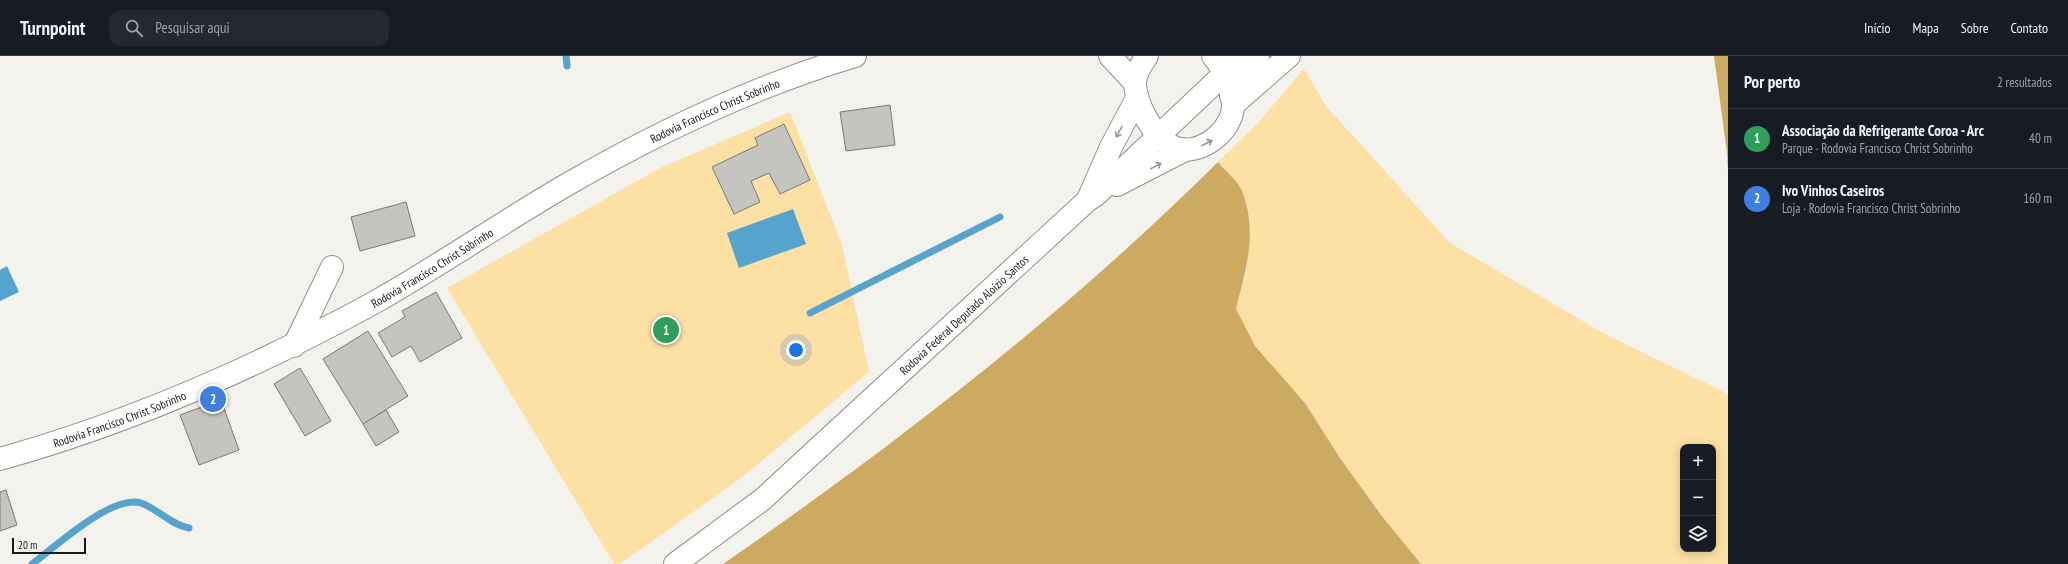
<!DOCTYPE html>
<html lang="pt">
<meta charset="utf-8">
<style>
body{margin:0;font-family:"PT Sans Narrow",sans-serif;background:#242831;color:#f1f3f6}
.controls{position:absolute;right:12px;bottom:12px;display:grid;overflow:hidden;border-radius:8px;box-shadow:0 2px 10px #0003}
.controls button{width:36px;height:36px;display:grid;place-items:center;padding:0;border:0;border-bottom:1px solid #363941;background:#171b24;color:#f1f3f6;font:20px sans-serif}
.scale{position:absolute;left:12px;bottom:10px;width:74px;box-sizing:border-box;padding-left:4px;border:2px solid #191917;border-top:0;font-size:11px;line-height:14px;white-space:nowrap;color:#191917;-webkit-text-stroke:3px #f4f2ed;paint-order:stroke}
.you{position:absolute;left:796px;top:294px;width:14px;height:14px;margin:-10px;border:3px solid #fff;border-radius:50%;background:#1a73e8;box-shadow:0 0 0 6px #1a73e833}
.badge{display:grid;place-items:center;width:26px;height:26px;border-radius:50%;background:#9ab3c1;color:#fff;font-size:13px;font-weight:700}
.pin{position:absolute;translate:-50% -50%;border:2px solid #fff;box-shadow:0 1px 4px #0006}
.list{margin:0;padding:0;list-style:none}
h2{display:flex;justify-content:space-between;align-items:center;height:52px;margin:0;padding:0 16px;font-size:17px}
h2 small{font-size:13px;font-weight:400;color:#9ea1a6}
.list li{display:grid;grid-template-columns:26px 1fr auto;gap:12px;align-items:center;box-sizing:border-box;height:60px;padding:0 16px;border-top:1px solid #363941}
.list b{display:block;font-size:15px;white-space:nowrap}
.list p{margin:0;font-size:13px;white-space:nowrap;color:#9ea1a6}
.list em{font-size:13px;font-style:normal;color:#9ea1a6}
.icon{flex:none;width:22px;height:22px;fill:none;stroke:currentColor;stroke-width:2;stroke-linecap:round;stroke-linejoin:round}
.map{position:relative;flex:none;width:1728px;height:508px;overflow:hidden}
header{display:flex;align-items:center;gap:24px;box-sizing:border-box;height:56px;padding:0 20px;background:#171b24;border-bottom:1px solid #363941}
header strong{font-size:19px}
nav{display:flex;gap:22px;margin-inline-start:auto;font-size:14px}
.search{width:280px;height:36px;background:#242831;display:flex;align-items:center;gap:10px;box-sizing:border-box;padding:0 14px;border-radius:12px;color:#9ea1a6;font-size:15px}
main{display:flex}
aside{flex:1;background:#171b24}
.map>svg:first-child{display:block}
</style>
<header>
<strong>Turnpoint</strong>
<div class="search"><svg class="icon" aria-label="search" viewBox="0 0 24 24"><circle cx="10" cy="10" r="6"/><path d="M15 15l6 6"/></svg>Pesquisar aqui</div>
<nav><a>Início</a><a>Mapa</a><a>Sobre</a><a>Contato</a></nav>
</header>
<main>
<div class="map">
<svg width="1728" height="508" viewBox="0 0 1728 508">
<rect width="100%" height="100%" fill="#f4f2ed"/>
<g fill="#fde0a3" fill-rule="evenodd">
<path d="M 1304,13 L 1326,50 L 1450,187 L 1603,277 L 1728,338 L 1728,508 L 1421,508 L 1381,459 L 1340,402 L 1305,347 L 1255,290 L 1235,253 L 1247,212 L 1218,106 L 1258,67 ZM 1683,391 L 1713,391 L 1713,493 L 1683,493 Z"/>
<path d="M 790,56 L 842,189 L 869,316 L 741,422 L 620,508 L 614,508 L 447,232 L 660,112 Z"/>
</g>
<g fill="#ccaa62">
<path d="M 1714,0 L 1728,0 L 1728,116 L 1727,97 Z"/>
<path d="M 1218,106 C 1225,115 1238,125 1242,135 C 1258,177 1246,212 1236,253 L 1255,290 L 1305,347 L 1340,402 L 1381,459 L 1421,508 L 723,508 C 898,387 1067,256 1218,106 Z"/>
</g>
<g fill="#56a3ce">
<path d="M 793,153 L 806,188 L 739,212 L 727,177 Z"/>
<path d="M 7,210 L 19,236 L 0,245 L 0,214 Z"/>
</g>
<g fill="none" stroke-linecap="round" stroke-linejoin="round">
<g stroke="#56a3ce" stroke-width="7">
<path d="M 566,0 L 567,10"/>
<path d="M 810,257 L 1000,161"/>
<path d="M 32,508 C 55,491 112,438 141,447 C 158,453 171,469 189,472"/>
</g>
</g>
<g fill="#c6c4c0" stroke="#7c7a76">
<path d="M 890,49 L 895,89 L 846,95 L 840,56 Z"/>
<path d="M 784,68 L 810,124 L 780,138 L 769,117 L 751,125 L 760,146 L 734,158 L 712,111 L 758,89 L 755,82 Z"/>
<path d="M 406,146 L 415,180 L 360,195 L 351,161 Z"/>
<path d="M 436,236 L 462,282 L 420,306 L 411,290 L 392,301 L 378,277 L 405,261 L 402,255 Z"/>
<path d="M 368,275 L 408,340 L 363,368 L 323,303 Z"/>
<path d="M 300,312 L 331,365 L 305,380 L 274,328 Z"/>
<path d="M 221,344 L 239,394 L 199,409 L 180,359 Z"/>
<path d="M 386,354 L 399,376 L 376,390 L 363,368 Z"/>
<path d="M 6,434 L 17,469 L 0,475 L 0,436 Z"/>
</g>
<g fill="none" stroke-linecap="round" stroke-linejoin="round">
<g stroke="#92908c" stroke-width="24">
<g id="minor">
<path d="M 1110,0 L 1135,27"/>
<path d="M 1147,0 C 1132,21 1132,30 1142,54 C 1148,67 1157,81 1170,89 C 1195,105 1234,76 1233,48 C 1232,32 1223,12 1213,0"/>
<path d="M 1233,49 L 1289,0"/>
<path d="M 294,290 L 332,211"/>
<path id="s1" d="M 0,403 C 132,366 257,311 377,245 C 442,208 504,165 568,128 C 658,76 755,30 855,0"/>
</g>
</g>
<g stroke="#92908c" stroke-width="24">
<g id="highway">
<path d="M 1231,40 L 1258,0"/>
<path d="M 1117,129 L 1185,94"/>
<path d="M 1089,141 L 1111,91 L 1137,42"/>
<path id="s2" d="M 675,508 L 763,443 L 1088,144 L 1096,139 L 1243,0"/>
</g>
</g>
<use href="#minor" stroke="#fff" stroke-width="22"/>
<use href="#highway" stroke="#fff" stroke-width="22"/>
</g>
<defs><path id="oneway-shaft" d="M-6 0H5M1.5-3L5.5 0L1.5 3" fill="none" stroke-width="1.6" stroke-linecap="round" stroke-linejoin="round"/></defs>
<g stroke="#989897">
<use href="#oneway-shaft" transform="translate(1119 76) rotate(118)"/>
<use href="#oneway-shaft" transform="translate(1207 87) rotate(-27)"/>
<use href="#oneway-shaft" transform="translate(1156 110) rotate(-28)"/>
</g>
<g text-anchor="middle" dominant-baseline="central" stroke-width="3" stroke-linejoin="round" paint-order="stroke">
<g font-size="12" fill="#191917" stroke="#f4f2ed">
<text stroke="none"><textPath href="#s1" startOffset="798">Rodovia Francisco Christ Sobrinho</textPath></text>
<text stroke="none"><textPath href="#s1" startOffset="474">Rodovia Francisco Christ Sobrinho</textPath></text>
<text stroke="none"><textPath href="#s2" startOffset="382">Rodovia Federal Deputado Aloízio Santos</textPath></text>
<text stroke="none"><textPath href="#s1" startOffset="126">Rodovia Francisco Christ Sobrinho</textPath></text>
</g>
</g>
</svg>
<div class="controls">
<button>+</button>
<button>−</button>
<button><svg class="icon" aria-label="layers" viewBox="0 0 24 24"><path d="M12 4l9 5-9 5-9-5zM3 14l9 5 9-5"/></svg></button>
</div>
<div class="scale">20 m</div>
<div class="you"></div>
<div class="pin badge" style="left:666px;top:274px;background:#2e9e5b">1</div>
<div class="pin badge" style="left:213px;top:343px;background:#3f7fe0">2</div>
</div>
<aside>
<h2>Por perto<small>2 resultados</small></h2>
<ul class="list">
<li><span class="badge" style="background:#2e9e5b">1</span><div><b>Associação da Refrigerante Coroa - Arc</b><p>Parque · Rodovia Francisco Christ Sobrinho</p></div><em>40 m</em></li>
<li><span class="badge" style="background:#3f7fe0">2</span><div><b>Ivo Vinhos Caseiros</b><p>Loja · Rodovia Francisco Christ Sobrinho</p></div><em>160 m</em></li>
</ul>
</aside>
</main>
